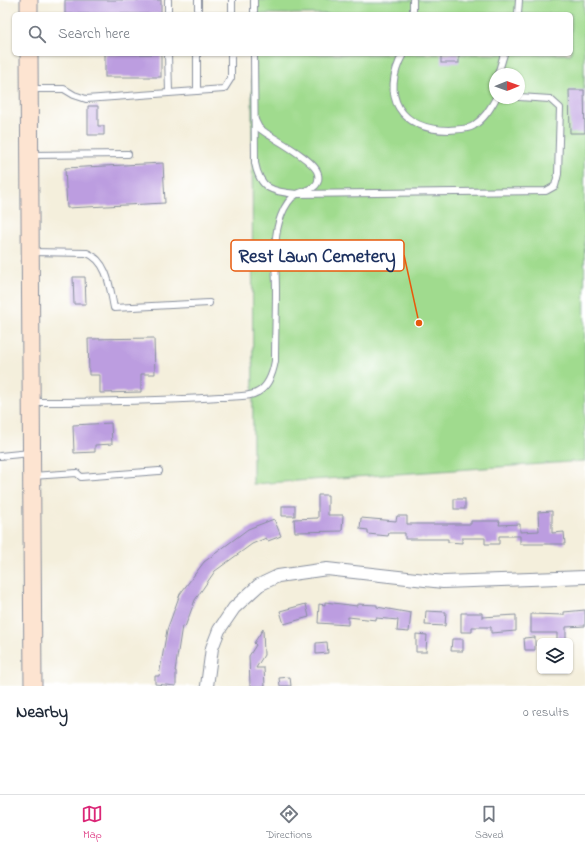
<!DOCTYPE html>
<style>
body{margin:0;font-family:"Indie Flower",sans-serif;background:#f2f2f3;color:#1f2937}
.controls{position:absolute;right:12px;bottom:12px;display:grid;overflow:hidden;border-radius:6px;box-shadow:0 1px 3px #0004}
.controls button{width:36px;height:36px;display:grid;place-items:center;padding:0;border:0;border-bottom:1px solid #e0e1e3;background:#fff;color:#1f2937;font:20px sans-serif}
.compass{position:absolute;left:489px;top:68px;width:36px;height:36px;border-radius:50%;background:#fff;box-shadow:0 1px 3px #0004;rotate:89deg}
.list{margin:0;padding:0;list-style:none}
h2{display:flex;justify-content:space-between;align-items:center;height:52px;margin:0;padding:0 16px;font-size:17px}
h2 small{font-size:13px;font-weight:400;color:#747a83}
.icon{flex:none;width:22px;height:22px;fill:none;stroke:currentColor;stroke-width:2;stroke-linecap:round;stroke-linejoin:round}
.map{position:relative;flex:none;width:585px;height:686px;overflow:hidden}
.search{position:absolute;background:#fff;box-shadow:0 1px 3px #0004;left:12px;right:12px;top:12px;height:44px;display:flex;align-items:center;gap:10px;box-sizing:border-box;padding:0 14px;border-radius:6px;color:#747a83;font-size:15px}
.sheet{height:108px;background:#fff}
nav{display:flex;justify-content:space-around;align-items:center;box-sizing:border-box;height:56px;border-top:1px solid #e0e1e3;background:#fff;font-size:11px;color:#747a83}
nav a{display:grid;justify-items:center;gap:2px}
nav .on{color:#db2777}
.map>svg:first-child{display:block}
</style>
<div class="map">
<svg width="585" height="686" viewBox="0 0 585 686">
<rect width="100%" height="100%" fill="#fff"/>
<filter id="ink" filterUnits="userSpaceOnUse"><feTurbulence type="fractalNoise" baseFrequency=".025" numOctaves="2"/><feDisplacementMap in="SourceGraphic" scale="8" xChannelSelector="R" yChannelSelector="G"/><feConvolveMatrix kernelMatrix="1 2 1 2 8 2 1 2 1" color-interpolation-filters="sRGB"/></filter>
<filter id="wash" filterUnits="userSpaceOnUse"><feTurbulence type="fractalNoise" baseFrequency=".012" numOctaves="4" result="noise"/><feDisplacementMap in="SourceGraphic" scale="16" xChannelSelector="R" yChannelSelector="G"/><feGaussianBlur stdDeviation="0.9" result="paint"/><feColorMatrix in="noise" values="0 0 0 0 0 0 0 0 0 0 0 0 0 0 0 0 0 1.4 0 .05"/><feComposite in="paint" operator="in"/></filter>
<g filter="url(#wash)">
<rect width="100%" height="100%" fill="#f4efdc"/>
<path fill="#a0db8e" stroke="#5e8576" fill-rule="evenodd" d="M 253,0 L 584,0 L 585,461 L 253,484 L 252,54 L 571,54 L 571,14 L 253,14 ZM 495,74 L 519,74 L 519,98 L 495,98 Z"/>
<g id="blocks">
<g fill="#bc9de0">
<rect x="65" y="0" width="96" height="14"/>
<rect x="105" y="54" width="56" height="23"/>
<rect x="441" y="54" width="18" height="9"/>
<path d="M 569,90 L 584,90 L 585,133 L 570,133 Z"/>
<path d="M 88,106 L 98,106 L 98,126 L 104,126 L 104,135 L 88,135 Z"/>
<path d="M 163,163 L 165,203 L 67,208 L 65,168 Z"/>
<path d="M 73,277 L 85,277 L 86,304 L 74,304 Z"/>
<path d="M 154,338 L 155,374 L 141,374 L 141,392 L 100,393 L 100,375 L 89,375 L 88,339 Z"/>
<path d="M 111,423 L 112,444 L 95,445 L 95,452 L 74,453 L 73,425 Z"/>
<path d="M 318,495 L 328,495 L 328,515 L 343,515 L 342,531 L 295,532 L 294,519 L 318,518 Z"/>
<rect x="454" y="499" width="11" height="10"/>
<rect x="282" y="506" width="13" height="10"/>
<path d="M 552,511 L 552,533 L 564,532 L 565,544 L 520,544 L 520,536 L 499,536 L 499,544 L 485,544 L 485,538 L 462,538 L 462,543 L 448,542 L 448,539 L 405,539 L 405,533 L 389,533 L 388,536 L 368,534 L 368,530 L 360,529 L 361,518 L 396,521 L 397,516 L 407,516 L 407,524 L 471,524 L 471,521 L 500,521 L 499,525 L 520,524 L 520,532 L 539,531 L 538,512 Z"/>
<path d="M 274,519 L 281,536 L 268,541 L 266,538 L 252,544 L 215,571 L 195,600 L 185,627 L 182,626 L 175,671 L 176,671 L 176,686 L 155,684 L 155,676 L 159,676 L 167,630 L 180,594 L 204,562 L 248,529 Z"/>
<path d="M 325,602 L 357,606 L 357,604 L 377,605 L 377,607 L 411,613 L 409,632 L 397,631 L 398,620 L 376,618 L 376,620 L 348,617 L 348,625 L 318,623 L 319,604 L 325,605 Z"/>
<path d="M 306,604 L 309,617 L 284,624 L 280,611 Z"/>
<path d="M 585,610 L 585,626 L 566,627 L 566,641 L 557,641 L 557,633 L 531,633 L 531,614 L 564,615 L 564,612 Z"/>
<path d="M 426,611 L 446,612 L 445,626 L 425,625 Z"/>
<path d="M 461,613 L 482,613 L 482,617 L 516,615 L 516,631 L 491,633 L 491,627 L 472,627 L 472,632 L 461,632 Z"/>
<path d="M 263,629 L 264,655 L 256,668 L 264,668 L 265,686 L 250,686 L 249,656 L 256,645 L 254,643 Z"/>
<path d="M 416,634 L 427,635 L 426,652 L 416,652 Z"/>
<path d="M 535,637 L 535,650 L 525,650 L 524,638 Z"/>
<path d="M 452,639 L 463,639 L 463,651 L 451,651 Z"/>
<path d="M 327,642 L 328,653 L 316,654 L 316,643 Z"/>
<path d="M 290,677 L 291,686 L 280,686 L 279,678 Z"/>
</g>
</g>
</g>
<g filter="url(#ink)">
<use href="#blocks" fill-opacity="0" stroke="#888f9d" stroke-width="1"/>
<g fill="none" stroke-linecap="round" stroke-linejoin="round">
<g stroke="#888f9d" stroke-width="8">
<g id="lane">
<path d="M 168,0 L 168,14"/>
<path d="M 254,0 L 254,14"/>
<path d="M 413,0 L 413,14"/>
<path d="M 198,14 L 198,0"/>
<path d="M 232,14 L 232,0"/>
<path d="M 518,14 L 519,0"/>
<path d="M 168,54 L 169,92"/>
<path d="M 254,54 L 255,163 C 260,189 272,192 297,194 L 546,191 L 555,186 L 558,174 L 560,108 L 550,99 L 519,97"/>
<path d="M 403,54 C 380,96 400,130 449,130 C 455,129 467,130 473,126 C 484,119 490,109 496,98"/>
<path d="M 498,74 L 504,54"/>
<path d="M 31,89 L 64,89 L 74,95 L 86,99 L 224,89 L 231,78 L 231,54"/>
<path d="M 197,91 L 197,54"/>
<path d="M 31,155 L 128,154"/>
<path d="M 31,252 L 87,253 C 108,261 110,289 114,308 L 209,303"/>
<path d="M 32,402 C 94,402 157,401 219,397 C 231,396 248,398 258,392 C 269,386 273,372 275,361 C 275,337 276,314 276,291 C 276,266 272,239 281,216 C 284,208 290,198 297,194 C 307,189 321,189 318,174 C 316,161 278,141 266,133 L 259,128 L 255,120"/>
<path d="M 0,456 L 30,453"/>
<path d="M 32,476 L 77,473 L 81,477 L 159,471"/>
</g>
</g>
<g stroke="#888f9d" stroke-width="14">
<path id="street" d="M 207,686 L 212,648 L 219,630 L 234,608 L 259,585 L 278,576 L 327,569 L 443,582 L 585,577"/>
</g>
<g stroke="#888f9d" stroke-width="19">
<g id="secondary">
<path d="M 29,0 L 29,14"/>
<path d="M 29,54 L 33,686"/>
</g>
</g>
<use href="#lane" stroke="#fff" stroke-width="6"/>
<use href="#street" stroke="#fff" stroke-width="12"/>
<use href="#secondary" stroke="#fde4d1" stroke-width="17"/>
</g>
</g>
<path fill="none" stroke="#e8590c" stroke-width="1.5" d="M419 323L404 255"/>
<circle fill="#e8590c" stroke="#fff" stroke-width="1.5" cx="419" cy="323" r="4"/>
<rect fill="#fff" stroke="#e8590c" stroke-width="1.5" x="231" y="240" width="173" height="31" rx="4"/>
<g font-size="19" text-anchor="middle" font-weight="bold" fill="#1b2f5e">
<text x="317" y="262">Rest Lawn Cemetery</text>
</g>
</svg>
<div class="controls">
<button><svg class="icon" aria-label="layers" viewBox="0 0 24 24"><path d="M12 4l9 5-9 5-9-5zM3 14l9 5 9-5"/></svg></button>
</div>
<svg class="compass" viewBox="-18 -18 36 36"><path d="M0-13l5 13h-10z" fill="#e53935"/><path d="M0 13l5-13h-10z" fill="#747a83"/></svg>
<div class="search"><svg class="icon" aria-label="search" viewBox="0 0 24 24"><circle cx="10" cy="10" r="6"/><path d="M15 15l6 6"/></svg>Search here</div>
</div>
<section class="sheet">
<h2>Nearby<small>0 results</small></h2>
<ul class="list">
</ul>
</section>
<nav>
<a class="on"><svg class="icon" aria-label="map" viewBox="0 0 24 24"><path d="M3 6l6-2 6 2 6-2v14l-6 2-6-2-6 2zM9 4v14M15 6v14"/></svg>Map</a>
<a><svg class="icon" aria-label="directions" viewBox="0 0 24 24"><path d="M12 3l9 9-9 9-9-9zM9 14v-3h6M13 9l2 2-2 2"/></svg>Directions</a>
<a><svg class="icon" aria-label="saved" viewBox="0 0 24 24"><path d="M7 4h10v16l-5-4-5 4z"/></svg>Saved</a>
</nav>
